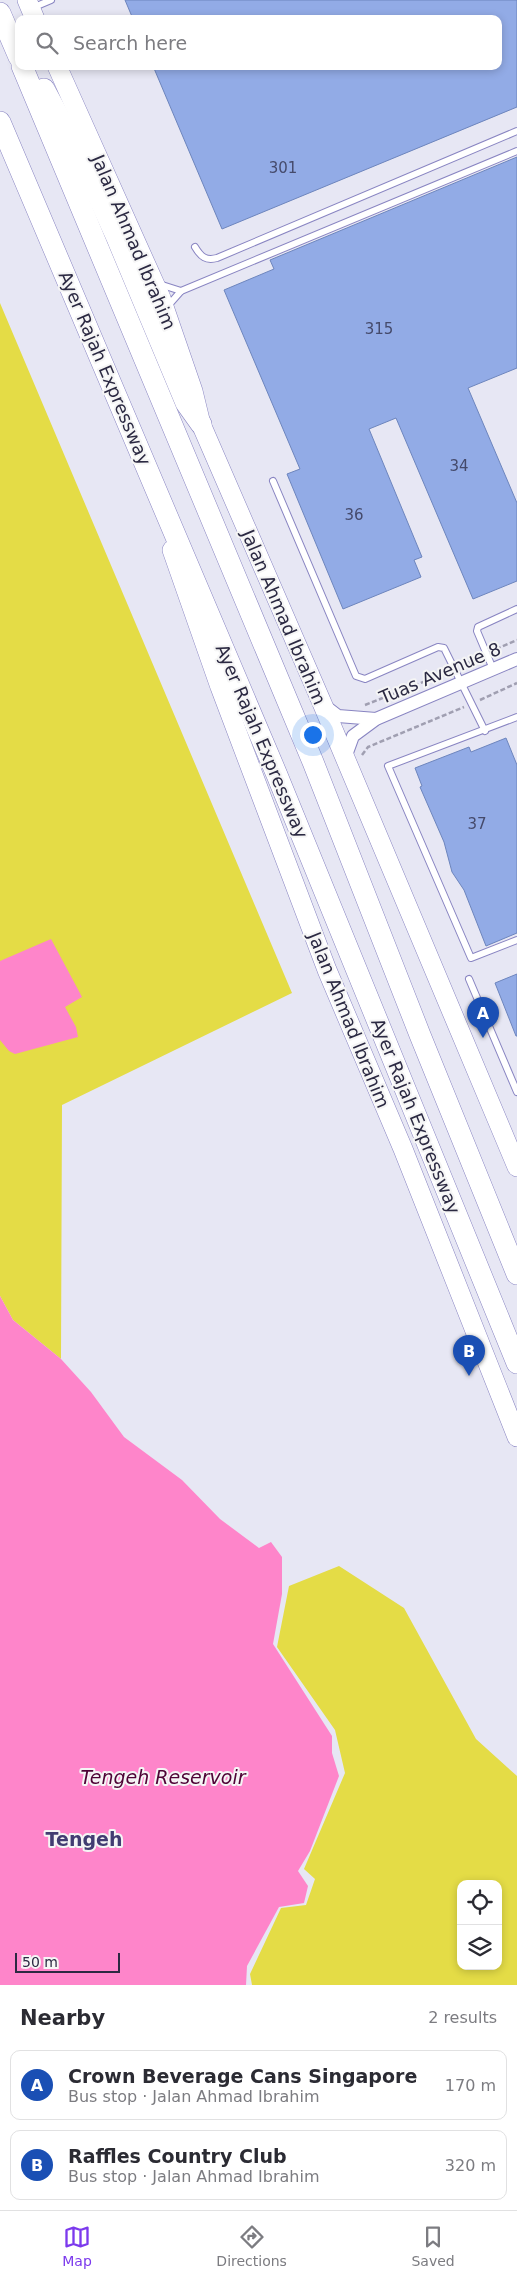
<!DOCTYPE html>
<meta charset="utf-8">
<style>
body{margin:0;font-family:"DejaVu Sans",sans-serif;background:#f2f2f3;color:#2b2b33}
.controls{position:absolute;right:15px;bottom:15px;display:grid;overflow:hidden;border-radius:10px;box-shadow:0 2px 8px #0003}
.controls button{width:45px;height:45px;display:grid;place-items:center;padding:0;border:0;border-bottom:1px solid #e1e1e2;background:#fff;color:#2b2b33;font:25px sans-serif}
.scale{position:absolute;left:15px;bottom:12px;width:105px;box-sizing:border-box;padding-left:5px;border:2px solid #2b2942;border-top:0;font-size:14px;line-height:18px;white-space:nowrap;color:#2b2942;-webkit-text-stroke:4px #f5f5f5;paint-order:stroke}
.you{position:absolute;left:312px;top:734px;width:18px;height:18px;margin:-12px;border:4px solid #fff;border-radius:50%;background:#1a73e8;box-shadow:0 0 0 8px #1a73e833}
.badge{display:grid;place-items:center;width:32px;height:32px;border-radius:50%;background:#7c3aed;color:#fff;font-size:16px;font-weight:700}
.pin{position:absolute;translate:-50% -41px;filter:drop-shadow(0 1px 2px #0008)}
.pin::after{content:'';position:absolute;top:26px;width:18px;height:15px;background:inherit;clip-path:polygon(0 0,100% 0,50% 100%)}
.list{margin:0;padding:0;list-style:none}
h2{display:flex;justify-content:space-between;align-items:center;height:65px;margin:0;padding:0 20px;font-size:21px}
h2 small{font-size:16px;font-weight:400;color:#7c7c81}
.list li{display:grid;grid-template-columns:32px 1fr auto;gap:15px;align-items:center;box-sizing:border-box;height:70px;margin:0 10px 10px;padding:0 10px;border:1px solid #e1e1e2;border-radius:10px}
.list b{display:block;font-size:19px;white-space:nowrap}
.list p{margin:0;font-size:16px;white-space:nowrap;color:#7c7c81}
.list em{font-size:16px;font-style:normal;color:#7c7c81}
.icon{flex:none;width:28px;height:28px;fill:none;stroke:currentColor;stroke-width:2;stroke-linecap:round;stroke-linejoin:round}
.map{position:relative;flex:none;width:517px;height:1985px;overflow:hidden}
.search{position:absolute;background:#fff;box-shadow:0 2px 8px #0003;left:15px;right:15px;top:15px;height:55px;display:flex;align-items:center;gap:12px;box-sizing:border-box;padding:0 18px;border-radius:10px;color:#7c7c81;font-size:19px}
.sheet{height:225px;background:#fff}
nav{display:flex;justify-content:space-around;align-items:center;box-sizing:border-box;height:70px;border-top:1px solid #e1e1e2;background:#fff;font-size:14px;color:#7c7c81}
nav a{display:grid;justify-items:center;gap:2px}
nav .on{color:#7c3aed}
.map>svg:first-child{display:block}
</style>
<div class="map">
<svg width="517" height="1985" viewBox="0 0 517 1985">
<rect width="100%" height="100%" fill="#e7e7f4"/>
<g fill="#e4dc46" fill-rule="evenodd">
<path d="M 0,303 L 292,993 L 62,1105 L 61,1359 L 13,1320 L 0,1296 Z"/>
<path d="M 339,1566 L 404,1608 L 476,1739 L 517,1776 L 517,1985 L 252,1985 L 250,1974 L 281,1908 L 306,1905 L 315,1879 L 304,1869 L 345,1773 L 335,1730 L 277,1647 L 289,1586 ZM 461,1884 L 498,1884 L 498,1966 L 461,1966 Z"/>
</g>
<g fill="#fe85ca">
<path d="M 51,939 L 82,997 L 65,1007 L 76,1027 L 78,1037 L 15,1054 L 9,1051 L 0,1040 L 0,961 Z"/>
<path d="M 0,1296 L 13,1320 L 61,1359 L 91,1392 L 124,1437 L 182,1480 L 220,1519 L 259,1548 L 271,1542 L 282,1557 L 282,1594 L 273,1644 L 332,1736 L 332,1753 L 339,1776 L 310,1851 L 298,1871 L 308,1886 L 304,1903 L 279,1907 L 247,1966 L 246,1985 L 0,1985 Z"/>
</g>
<g fill="#92abe6" stroke="#6d85bd">
<path d="M 125,0 L 517,0 L 517,107 L 222,229 L 153,66 L 498,66 L 498,19 L 133,19 Z"/>
<path d="M 517,157 L 517,368 L 468,388 L 517,503 L 517,581 L 473,599 L 396,418 L 369,429 L 422,557 L 414,560 L 421,577 L 343,609 L 287,474 L 300,469 L 224,290 L 274,269 L 270,260 Z"/>
<path d="M 506,738 L 517,765 L 517,933 L 486,946 L 464,890 L 452,872 L 444,842 L 420,787 L 422,786 L 415,768 L 469,747 L 471,752 Z"/>
<path d="M 517,974 L 517,1036 L 516,1036 L 495,983 Z"/>
</g>
<g fill="none" stroke-linecap="round" stroke-linejoin="round">
<g stroke="#8985c2" stroke-width="8">
<g id="lane">
<path d="M 32,8 L 51,0"/>
<path d="M 195,247 C 201,257 206,261 217,258 L 517,131"/>
<path d="M 159,284 L 181,291"/>
<path d="M 166,308 L 181,291 L 517,151"/>
<path d="M 273,481 L 356,676 L 365,679 L 438,647 L 444,648 L 485,731"/>
<path d="M 493,669 L 477,631 L 478,627 L 517,609"/>
<path d="M 517,717 L 388,766 L 471,958 L 517,940"/>
<path d="M 469,979 L 517,1092"/>
</g>
</g>
<g stroke="#8985c2" stroke-width="14">
<g id="street">
<path d="M 325,706 L 338,716 L 376,719"/>
<path d="M 345,758 L 353,736 L 376,719 L 517,659"/>
</g>
</g>
<g stroke="#8985c2" stroke-width="20">
<g id="primary">
<path d="M 27,0 L 35,19"/>
<path d="M 57,66 L 161,298 L 193,391 L 201,424 L 322,703 L 517,1167"/>
<path d="M 172,550 L 220,687 L 327,970 L 403,1149 L 517,1437"/>
</g>
</g>
<g stroke="#8985c2" stroke-width="22">
<g id="highway">
<path d="M 0,13 L 19,57"/>
<path d="M 22,66 L 313,762 L 420,1035 L 517,1274"/>
<path d="M 44,89 L 79,154 L 117,238 L 186,403 L 201,424"/>
<path d="M 0,122 L 277,775 L 517,1363"/>
</g>
</g>
<g stroke="#a09fb1" stroke-width="2.5" stroke-dasharray="5 2.5" stroke-linecap="butt">
<path d="M 496,649 L 517,640"/>
<path d="M 462,666 L 477,658"/>
<path d="M 480,700 L 517,683"/>
<path d="M 365,705 L 446,673"/>
<path d="M 362,755 L 368,747 L 464,707"/>
</g>
<use href="#lane" stroke="#fff" stroke-width="6"/>
<use href="#street" stroke="#fff" stroke-width="12"/>
<use href="#primary" stroke="#fff" stroke-width="19"/>
<use href="#highway" stroke="#fff" stroke-width="21"/>
</g>
<g text-anchor="middle" dominant-baseline="central" stroke-width="4" stroke-linejoin="round" paint-order="stroke">
<g font-size="15" fill="#454a6b">
<text x="283" y="168">301</text>
<text x="379" y="329">315</text>
<text x="459" y="466">34</text>
<text x="354" y="515">36</text>
<text x="477" y="824">37</text>
</g>
<g font-size="18" fill="#2b2942" stroke="#f5f5f5">
<text transform="translate(134 242) rotate(67)">Jalan Ahmad Ibrahim</text>
<text transform="translate(105 368) rotate(67)">Ayer Rajah Expressway</text>
<text transform="translate(284 617) rotate(67)">Jalan Ahmad Ibrahim</text>
<text transform="translate(440 673) rotate(-23)">Tuas Avenue 8</text>
<text transform="translate(262 741) rotate(67)">Ayer Rajah Expressway</text>
<text transform="translate(349 1020) rotate(68)">Jalan Ahmad Ibrahim</text>
<text transform="translate(416 1116) rotate(68)">Ayer Rajah Expressway</text>
</g>
<g font-size="19" font-style="italic" fill="#4f0336" stroke="#f5f5f5">
<text x="163" y="1777">Tengeh Reservoir</text>
</g>
<g font-size="19" font-weight="bold" fill="#423c72" stroke="#f5f5f5">
<text x="84" y="1839">Tengeh</text>
</g>
</g>
</svg>
<div class="controls">
<button><svg class="icon" aria-label="locate" viewBox="0 0 24 24"><circle cx="12" cy="12" r="6"/><path d="M12 2v4M12 18v4M2 12h4M18 12h4"/></svg></button>
<button><svg class="icon" aria-label="layers" viewBox="0 0 24 24"><path d="M12 4l9 5-9 5-9-5zM3 14l9 5 9-5"/></svg></button>
</div>
<div class="scale">50 m</div>
<div class="you"></div>
<div class="pin badge" style="left:483px;top:1038px;background:#1a4fb4">A</div>
<div class="pin badge" style="left:469px;top:1376px;background:#1a4fb4">B</div>
<div class="search"><svg class="icon" aria-label="search" viewBox="0 0 24 24"><circle cx="10" cy="10" r="6"/><path d="M15 15l6 6"/></svg>Search here</div>
</div>
<section class="sheet">
<h2>Nearby<small>2 results</small></h2>
<ul class="list">
<li><span class="badge" style="background:#1a4fb4">A</span><div><b>Crown Beverage Cans Singapore</b><p>Bus stop · Jalan Ahmad Ibrahim</p></div><em>170 m</em></li>
<li><span class="badge" style="background:#1a4fb4">B</span><div><b>Raffles Country Club</b><p>Bus stop · Jalan Ahmad Ibrahim</p></div><em>320 m</em></li>
</ul>
</section>
<nav>
<a class="on"><svg class="icon" aria-label="map" viewBox="0 0 24 24"><path d="M3 6l6-2 6 2 6-2v14l-6 2-6-2-6 2zM9 4v14M15 6v14"/></svg>Map</a>
<a><svg class="icon" aria-label="directions" viewBox="0 0 24 24"><path d="M12 3l9 9-9 9-9-9zM9 14v-3h6M13 9l2 2-2 2"/></svg>Directions</a>
<a><svg class="icon" aria-label="saved" viewBox="0 0 24 24"><path d="M7 4h10v16l-5-4-5 4z"/></svg>Saved</a>
</nav>
